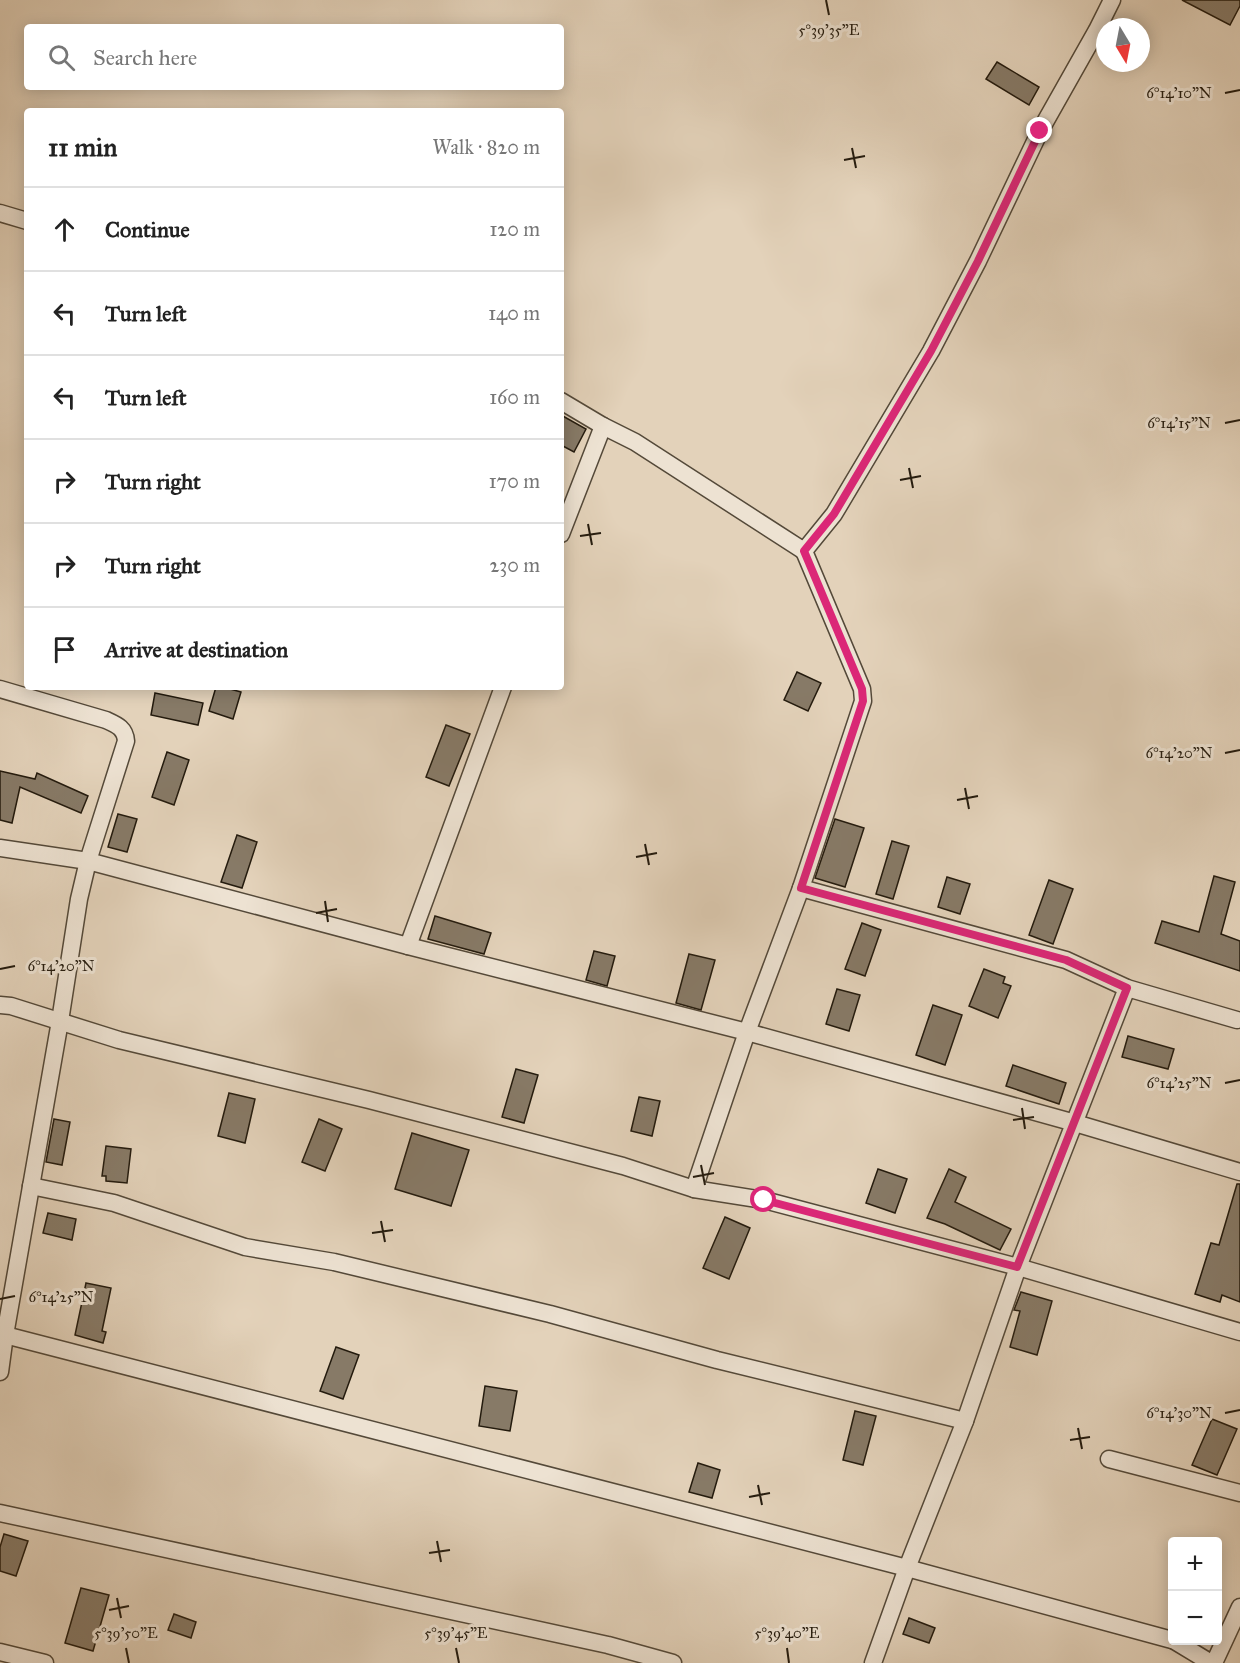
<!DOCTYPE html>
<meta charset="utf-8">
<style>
body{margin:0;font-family:"IM FELL Great Primer",serif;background:#f2f2f2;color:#222}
.controls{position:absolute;right:18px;bottom:18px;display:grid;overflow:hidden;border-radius:6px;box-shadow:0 3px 15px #0003}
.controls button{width:54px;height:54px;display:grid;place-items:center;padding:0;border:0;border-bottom:2px solid #e0e0e0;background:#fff;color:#222;font:30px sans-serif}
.compass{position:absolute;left:1096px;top:18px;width:54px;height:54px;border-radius:50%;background:#fff;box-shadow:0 3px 15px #0003;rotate:170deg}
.stop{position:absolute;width:18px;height:18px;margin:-14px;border:4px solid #db2777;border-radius:50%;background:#fff}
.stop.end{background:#db2777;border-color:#fff;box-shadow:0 2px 6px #0008}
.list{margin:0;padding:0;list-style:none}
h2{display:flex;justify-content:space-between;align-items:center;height:78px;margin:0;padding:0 24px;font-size:26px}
h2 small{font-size:20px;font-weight:400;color:#767676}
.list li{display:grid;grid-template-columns:39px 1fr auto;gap:18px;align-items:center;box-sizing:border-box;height:84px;padding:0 24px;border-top:2px solid #e0e0e0}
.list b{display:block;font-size:22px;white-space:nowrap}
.list em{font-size:20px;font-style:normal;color:#767676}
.icon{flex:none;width:33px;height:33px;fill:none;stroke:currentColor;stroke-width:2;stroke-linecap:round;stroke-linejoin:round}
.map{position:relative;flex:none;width:1240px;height:1663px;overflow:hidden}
.search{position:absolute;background:#fff;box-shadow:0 3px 15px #0003;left:24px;top:24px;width:540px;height:66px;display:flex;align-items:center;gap:15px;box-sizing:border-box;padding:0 21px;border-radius:6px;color:#767676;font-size:22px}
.panel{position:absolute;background:#fff;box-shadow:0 3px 15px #0003;left:24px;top:108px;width:540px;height:582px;border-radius:6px}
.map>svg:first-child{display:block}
</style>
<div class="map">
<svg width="1240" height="1663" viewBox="0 0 1240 1663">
<rect width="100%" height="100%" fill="#e3d2ba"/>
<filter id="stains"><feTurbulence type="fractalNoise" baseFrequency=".00333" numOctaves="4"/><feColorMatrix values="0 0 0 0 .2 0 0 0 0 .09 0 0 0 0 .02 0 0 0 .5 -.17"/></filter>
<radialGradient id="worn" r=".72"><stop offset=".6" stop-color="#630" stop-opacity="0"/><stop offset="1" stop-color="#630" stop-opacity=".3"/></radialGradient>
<g fill="#877a67" stroke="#241b0e" stroke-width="1.5">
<path d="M 1182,0 L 1240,0 L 1240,6 L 1230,25 Z"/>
<path d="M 997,62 L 1039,87 L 1029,105 L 986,79 Z"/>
<path d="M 561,415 L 586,429 L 574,452 L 561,445 Z"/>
<path d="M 797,672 L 821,683 L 808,711 L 784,700 Z"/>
<path d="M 216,687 L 223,687 L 241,692 L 233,719 L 209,711 Z"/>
<path d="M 155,693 L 203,703 L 198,725 L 151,715 Z"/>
<path d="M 446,725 L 470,734 L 449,786 L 426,777 Z"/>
<path d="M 167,752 L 189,760 L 174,805 L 152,797 Z"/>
<path d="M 0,771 L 35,779 L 37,773 L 88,796 L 81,813 L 20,787 L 12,823 L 0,820 Z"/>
<path d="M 118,814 L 137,819 L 127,852 L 108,847 Z"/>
<path d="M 835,819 L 864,828 L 845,887 L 815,878 Z"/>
<path d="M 237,835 L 257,842 L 242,888 L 221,882 Z"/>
<path d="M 892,841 L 909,846 L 893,899 L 876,894 Z"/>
<path d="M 1214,876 L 1235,882 L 1221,934 L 1240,941 L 1240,971 L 1155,943 L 1162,921 L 1199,932 Z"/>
<path d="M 947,877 L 970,884 L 960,914 L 938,907 Z"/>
<path d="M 1049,880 L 1073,889 L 1053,944 L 1029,935 Z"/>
<path d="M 435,916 L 491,933 L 484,954 L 428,939 Z"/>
<path d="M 862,923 L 881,930 L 865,976 L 845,969 Z"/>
<path d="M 594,951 L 615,956 L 607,986 L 586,980 Z"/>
<path d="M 689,954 L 715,960 L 701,1010 L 676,1003 Z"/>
<path d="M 984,969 L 1005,977 L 1003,983 L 1011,986 L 998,1018 L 969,1006 Z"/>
<path d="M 837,989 L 860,995 L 849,1031 L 826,1024 Z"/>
<path d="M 933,1005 L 962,1015 L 945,1065 L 916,1055 Z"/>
<path d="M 1128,1036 L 1174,1049 L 1168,1069 L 1122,1057 Z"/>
<path d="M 1013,1065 L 1066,1083 L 1059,1104 L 1006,1086 Z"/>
<path d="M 516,1069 L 538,1075 L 524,1123 L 502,1117 Z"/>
<path d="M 229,1093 L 255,1099 L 245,1143 L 218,1136 Z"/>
<path d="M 639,1097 L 660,1101 L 652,1136 L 631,1131 Z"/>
<path d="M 54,1119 L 70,1122 L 62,1165 L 46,1162 Z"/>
<path d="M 319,1119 L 342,1129 L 325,1171 L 302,1162 Z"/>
<path d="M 412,1133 L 469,1150 L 451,1206 L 395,1189 Z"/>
<path d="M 106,1146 L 131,1149 L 127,1183 L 106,1181 L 106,1176 L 102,1176 Z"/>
<path d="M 878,1169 L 907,1179 L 895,1213 L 866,1203 Z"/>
<path d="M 949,1169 L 966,1177 L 955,1202 L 1011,1229 L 1000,1250 L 945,1224 L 927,1218 Z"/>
<path d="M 1237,1184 L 1240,1184 L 1240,1302 L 1222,1295 L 1220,1302 L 1195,1294 L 1211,1243 L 1219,1245 Z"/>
<path d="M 48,1213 L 76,1219 L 72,1240 L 43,1233 Z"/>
<path d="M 725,1217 L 750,1228 L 729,1279 L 703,1268 Z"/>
<path d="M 86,1283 L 111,1288 L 102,1331 L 106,1332 L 103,1343 L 75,1335 Z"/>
<path d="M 1021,1292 L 1052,1301 L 1037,1355 L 1010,1347 L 1020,1311 L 1014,1310 Z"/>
<path d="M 336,1347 L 359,1355 L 343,1399 L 320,1391 Z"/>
<path d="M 485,1386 L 517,1391 L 510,1431 L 479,1426 Z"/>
<path d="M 855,1411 L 876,1416 L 863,1465 L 843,1460 Z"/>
<path d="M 1212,1419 L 1237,1429 L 1217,1475 L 1192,1465 Z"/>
<path d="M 698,1463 L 720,1470 L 712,1498 L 689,1492 Z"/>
<path d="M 4,1534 L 28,1541 L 16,1576 L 0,1571 L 0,1547 Z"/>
<path d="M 81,1588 L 109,1595 L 93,1651 L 65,1643 Z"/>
<path d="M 174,1614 L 196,1622 L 191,1638 L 168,1630 Z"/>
<path d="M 909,1618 L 935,1628 L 929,1643 L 903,1634 Z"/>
</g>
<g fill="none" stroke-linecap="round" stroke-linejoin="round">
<g stroke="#544939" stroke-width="19">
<g id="minor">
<path d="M 0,213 L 27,221"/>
<path d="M 561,401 L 603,426"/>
<path d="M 561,534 L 603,426 L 635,442 L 804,551"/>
<path d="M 0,689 L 106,720 C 117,725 125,728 126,741 L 88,861 L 79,899 L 60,1021 L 5,1335 L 0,1372"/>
<path d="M 0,848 L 88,861 L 408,946 L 747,1032 L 1075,1123 L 1240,1172"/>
<path d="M 801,888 L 863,701 L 862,689 L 804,551 L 834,514 L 931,351 L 978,261 L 1040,131 L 1097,30 L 1112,0"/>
<path d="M 408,946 L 503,687"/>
<path d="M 0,1005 L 11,1006 L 119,1040 L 369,1100 L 623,1166 L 694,1189 L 764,1200 L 1018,1267 L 1240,1332"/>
<path d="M 31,1186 L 114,1203 L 245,1247 L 334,1262 L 550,1314 L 717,1360 L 965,1421"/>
<path d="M 694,1189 L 747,1032 L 801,888 L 1066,960 L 1127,988 L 1237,1020"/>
<path d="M 5,1335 L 907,1568 L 1172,1640"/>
<path d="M 1109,1459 L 1240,1493"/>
<path d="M 0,1513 L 608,1645 L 673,1663"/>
<path d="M 1173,1640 L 1211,1663"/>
<path d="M 0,1652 L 45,1663"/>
<path d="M 873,1663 L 907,1568 L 965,1421 L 1018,1267 L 1127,988"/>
<path d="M 1214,1663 L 1240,1607"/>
</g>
</g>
<use href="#minor" stroke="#ede2d2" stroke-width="16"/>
</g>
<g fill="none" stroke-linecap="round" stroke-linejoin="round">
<path stroke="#db2777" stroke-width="8" d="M 764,1200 L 1017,1267 L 1127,988 L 1066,960 L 801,888 L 863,701 L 862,689 L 804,551 L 834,514 L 931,351 L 978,261 L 1040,131"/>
</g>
<path fill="none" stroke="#241b0e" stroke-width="2" d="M 826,0 L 829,15M 1225,93 L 1240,90M 852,148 L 856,168M 844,160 L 865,156M 1225,423 L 1240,420M 909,468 L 913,488M 900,480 L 921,476M 588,524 L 592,545M 580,536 L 601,533M 1225,753 L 1240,750M 965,788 L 969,809M 957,800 L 978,796M 645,844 L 649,865M 636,857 L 657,853M 325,901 L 328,922M 316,913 L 337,909M 0,969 L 15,966M 1225,1083 L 1240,1080M 1022,1108 L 1025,1129M 1013,1120 L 1034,1117M 701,1165 L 705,1185M 693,1177 L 714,1173M 381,1221 L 385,1242M 372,1233 L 393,1230M 0,1299 L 15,1296M 1225,1413 L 1240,1410M 1078,1428 L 1082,1449M 1070,1440 L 1090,1437M 758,1485 L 762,1505M 749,1497 L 770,1493M 437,1541 L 441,1562M 429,1553 L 450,1550M 117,1598 L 121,1618M 109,1610 L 129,1606M 126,1648 L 129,1663M 456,1648 L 459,1663M 787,1648 L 789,1663"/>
<g font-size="15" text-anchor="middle" fill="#241b0e" stroke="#ede2d2" stroke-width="6" stroke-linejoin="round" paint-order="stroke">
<text x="829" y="35">5°39'35"E</text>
<text x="1179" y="98">6°14'10"N</text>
<text x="1179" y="428">6°14'15"N</text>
<text x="1179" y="758">6°14'20"N</text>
<text x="61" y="971">6°14'20"N</text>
<text x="1179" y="1088">6°14'25"N</text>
<text x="61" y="1302">6°14'25"N</text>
<text x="1179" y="1418">6°14'30"N</text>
<text x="126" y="1638">5°39'50"E</text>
<text x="456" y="1638">5°39'45"E</text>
<text x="787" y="1638">5°39'40"E</text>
</g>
<rect width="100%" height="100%" filter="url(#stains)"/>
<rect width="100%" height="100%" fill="url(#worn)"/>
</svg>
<div class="controls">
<button>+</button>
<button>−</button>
</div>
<svg class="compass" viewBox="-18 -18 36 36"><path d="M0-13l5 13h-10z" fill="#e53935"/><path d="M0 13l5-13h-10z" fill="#767676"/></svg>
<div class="stop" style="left:764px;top:1200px"></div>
<div class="stop end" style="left:1040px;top:131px"></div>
<div class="search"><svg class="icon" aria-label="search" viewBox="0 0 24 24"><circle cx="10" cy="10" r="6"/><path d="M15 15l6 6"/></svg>Search here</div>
<section class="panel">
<h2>11 min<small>Walk · 820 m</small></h2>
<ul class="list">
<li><svg class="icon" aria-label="ahead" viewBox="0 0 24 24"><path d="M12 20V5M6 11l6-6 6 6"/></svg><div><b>Continue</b></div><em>120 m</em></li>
<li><svg class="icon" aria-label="left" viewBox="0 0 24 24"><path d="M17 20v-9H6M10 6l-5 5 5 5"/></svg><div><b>Turn left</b></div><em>140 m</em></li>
<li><svg class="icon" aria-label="left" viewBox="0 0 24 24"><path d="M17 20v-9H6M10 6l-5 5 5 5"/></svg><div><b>Turn left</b></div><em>160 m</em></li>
<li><svg class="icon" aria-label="right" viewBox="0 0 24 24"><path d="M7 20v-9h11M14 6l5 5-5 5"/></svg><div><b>Turn right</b></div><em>170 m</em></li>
<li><svg class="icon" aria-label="right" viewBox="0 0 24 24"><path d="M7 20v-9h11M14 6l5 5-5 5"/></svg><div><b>Turn right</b></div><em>230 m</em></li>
<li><svg class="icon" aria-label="arrive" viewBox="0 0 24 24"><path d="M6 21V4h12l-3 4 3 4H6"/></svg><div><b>Arrive at destination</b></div></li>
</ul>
</section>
</div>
